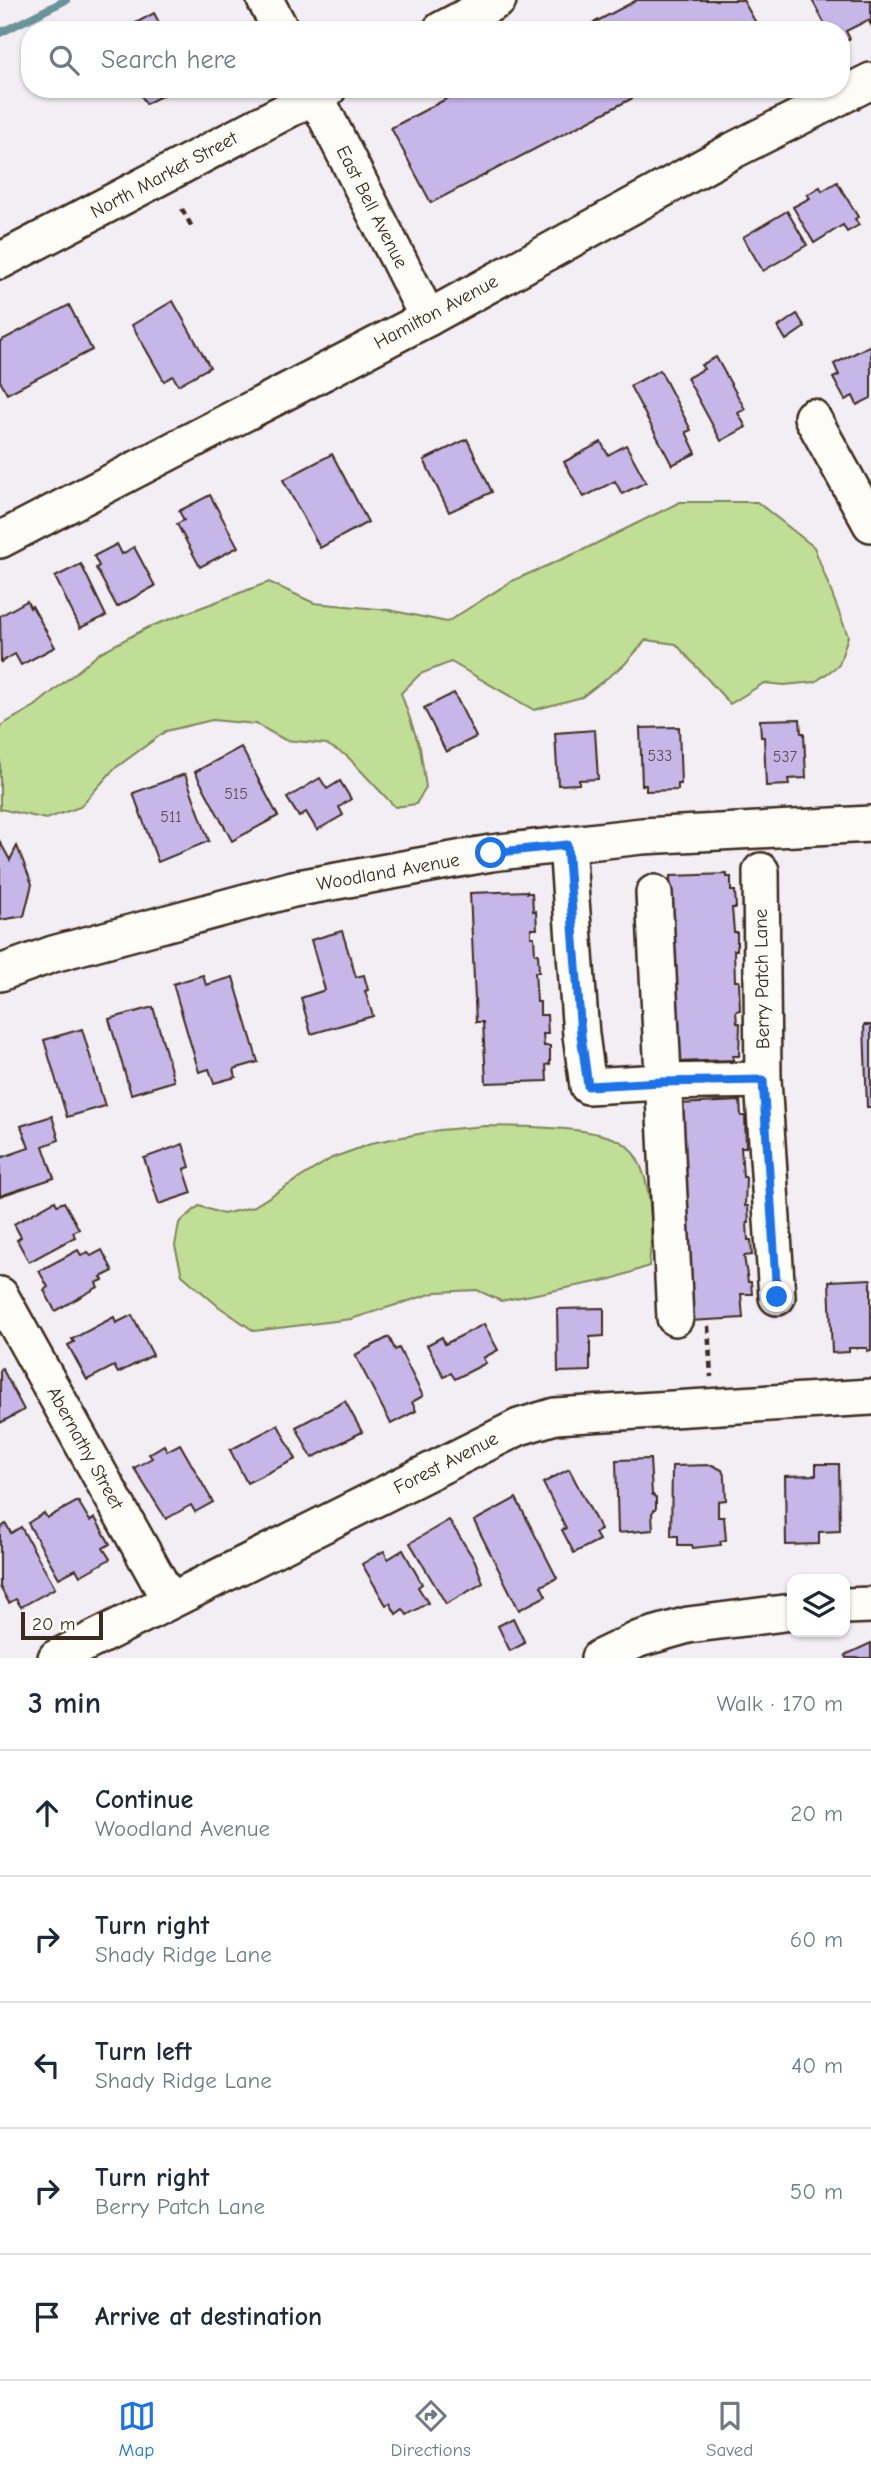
<!DOCTYPE html>
<meta charset="utf-8">
<style>
body{margin:0;font-family:"Comic Neue",sans-serif;background:#f2f2f3;color:#1f2937}
.controls{position:absolute;right:21px;bottom:21px;display:grid;overflow:hidden;border-radius:14px;box-shadow:0 2px 5px #0004}
.controls button{width:63px;height:63px;display:grid;place-items:center;padding:0;border:0;border-bottom:2px solid #e0e1e3;background:#fff;color:#1f2937;font:35px sans-serif}
.scale{position:absolute;left:21px;bottom:18px;width:82px;box-sizing:border-box;padding-left:7px;border:4px solid #3b2a1e;border-top:0;font-size:19px;line-height:24px;white-space:nowrap;color:#3b2a1e;-webkit-text-stroke:5px #fdfcf7;paint-order:stroke}
.stop{position:absolute;width:21px;height:21px;margin:-16px;border:5px solid #1a73e8;border-radius:50%;background:#fff}
.stop.end{background:#1a73e8;border-color:#fff;box-shadow:0 2px 7px #0008}
.list{margin:0;padding:0;list-style:none}
h2{display:flex;justify-content:space-between;align-items:center;height:91px;margin:0;padding:0 28px;font-size:30px}
h2 small{font-size:23px;font-weight:400;color:#747a83}
.list li{display:grid;grid-template-columns:46px 1fr auto;gap:21px;align-items:center;box-sizing:border-box;height:126px;padding:0 28px;border-top:2px solid #e0e1e3}
.list b{display:block;font-size:26px;white-space:nowrap}
.list p{margin:0;font-size:23px;white-space:nowrap;color:#747a83}
.list em{font-size:23px;font-style:normal;color:#747a83}
.icon{flex:none;width:38px;height:38px;fill:none;stroke:currentColor;stroke-width:2;stroke-linecap:round;stroke-linejoin:round}
.map{position:relative;flex:none;width:871px;height:1658px;overflow:hidden}
.search{position:absolute;background:#fff;box-shadow:0 2px 5px #0004;left:21px;right:21px;top:21px;height:77px;display:flex;align-items:center;gap:18px;box-sizing:border-box;padding:0 24px;border-radius:28px;color:#747a83;font-size:26px}
.sheet{height:721px;background:#fff}
nav{display:flex;justify-content:space-around;align-items:center;box-sizing:border-box;height:98px;border-top:2px solid #e0e1e3;background:#fff;font-size:19px;color:#747a83}
nav a{display:grid;justify-items:center;gap:4px}
nav .on{color:#1a73e8}
.map>svg:first-child{display:block}
</style>
<div class="map">
<svg width="871" height="1658" viewBox="0 0 871 1658">
<rect width="100%" height="100%" fill="#f2eef4"/>
<filter id="ink" filterUnits="userSpaceOnUse"><feTurbulence type="fractalNoise" baseFrequency=".0143" numOctaves="2"/><feDisplacementMap in="SourceGraphic" scale="14" xChannelSelector="R" yChannelSelector="G"/><feConvolveMatrix kernelMatrix="1 2 1 2 8 2 1 2 1" color-interpolation-filters="sRGB"/></filter>
<g filter="url(#ink)">
<g fill="#c1de96" stroke="#7e845a" stroke-width="2">
<path d="M 680,502 L 757,502 L 814,547 L 848,636 L 839,665 L 815,682 L 784,685 L 764,683 L 730,704 L 676,644 L 646,640 L 624,665 L 582,697 L 534,710 L 451,662 L 420,674 L 401,693 L 420,748 L 426,787 L 416,804 L 395,807 L 347,756 L 326,744 L 285,740 L 256,724 L 212,720 L 166,731 L 114,769 L 80,807 L 46,819 L 0,809 L 0,726 L 35,706 L 101,652 L 149,627 L 269,582 L 314,603 L 389,610 L 447,622 L 512,581 L 583,550 Z"/>
<path d="M 485,1126 C 516,1127 607,1125 628,1147 C 654,1173 653,1231 649,1266 L 612,1279 L 501,1301 L 477,1290 L 437,1292 L 351,1319 L 254,1331 L 218,1306 L 182,1275 L 175,1246 L 179,1223 L 199,1206 L 223,1214 L 253,1207 L 332,1158 L 376,1142 L 440,1130 Z"/>
</g>
<g fill="none" stroke-linecap="round" stroke-linejoin="round">
<path stroke="#6b9299" stroke-width="8" d="M 0,33 L 66,0"/>
</g>
<g fill="#c6b7e8" stroke="#3b2a1e" stroke-width="2">
<path d="M 637,0 L 743,0 L 760,30 L 580,30 Z"/>
<path d="M 812,0 L 871,0 L 871,25 L 868,20 L 846,31 L 850,39 L 841,43 L 841,30 L 828,30 Z"/>
<path d="M 154,13 L 163,30 L 123,30 Z"/>
<path d="M 138,89 L 174,89 L 146,104 Z"/>
<path d="M 465,89 L 650,89 L 431,203 L 391,128 Z"/>
<path d="M 837,182 L 858,217 L 855,219 L 859,225 L 847,232 L 843,225 L 814,243 L 793,207 L 810,198 L 807,195 L 820,187 L 822,191 Z"/>
<path d="M 787,211 L 807,245 L 763,271 L 743,237 Z"/>
<path d="M 173,301 L 210,367 L 178,385 L 173,376 L 164,381 L 132,325 Z"/>
<path d="M 69,305 L 92,350 L 7,394 L 0,381 L 0,341 Z"/>
<path d="M 797,314 L 805,327 L 786,340 L 778,327 Z"/>
<path d="M 871,345 L 871,398 L 857,405 L 853,396 L 845,400 L 833,378 L 839,375 L 834,364 Z"/>
<path d="M 716,357 L 745,409 L 738,413 L 746,427 L 721,441 L 687,378 L 704,369 L 701,365 Z"/>
<path d="M 660,370 L 691,430 L 686,432 L 696,453 L 672,465 L 630,386 Z"/>
<path d="M 467,439 L 492,492 L 449,512 L 424,460 Z"/>
<path d="M 601,442 L 608,455 L 626,445 L 646,482 L 622,494 L 615,481 L 584,497 L 564,462 Z"/>
<path d="M 332,454 L 368,522 L 320,548 L 283,480 Z"/>
<path d="M 210,495 L 238,547 L 200,567 L 177,524 L 184,520 L 179,511 Z"/>
<path d="M 117,544 L 122,554 L 134,547 L 155,586 L 117,607 L 96,568 L 99,566 L 94,556 Z"/>
<path d="M 81,564 L 106,616 L 80,628 L 55,577 Z"/>
<path d="M 27,601 L 30,608 L 32,606 L 55,647 L 21,665 L 15,654 L 1,662 L 0,616 Z"/>
<path d="M 454,693 L 476,737 L 446,752 L 424,708 Z"/>
<path d="M 800,719 L 801,733 L 804,733 L 806,778 L 788,779 L 789,785 L 766,786 L 764,737 L 761,737 L 760,720 Z"/>
<path d="M 679,727 L 681,784 L 678,784 L 678,790 L 646,791 L 646,785 L 642,785 L 640,728 Z"/>
<path d="M 595,730 L 598,779 L 579,780 L 579,784 L 558,785 L 555,733 Z"/>
<path d="M 241,747 L 278,816 L 232,841 L 195,772 Z"/>
<path d="M 185,774 L 209,841 L 158,862 L 133,793 Z"/>
<path d="M 320,778 L 327,789 L 340,781 L 351,799 L 339,807 L 343,815 L 317,830 L 306,812 L 299,817 L 287,798 Z"/>
<path d="M 0,842 L 10,860 L 17,846 L 32,884 L 24,916 L 0,920 Z"/>
<path d="M 727,874 L 727,877 L 731,877 L 731,891 L 735,891 L 736,908 L 732,908 L 734,932 L 737,932 L 737,950 L 734,950 L 735,981 L 739,981 L 740,1010 L 736,1011 L 737,1023 L 740,1023 L 739,1056 L 733,1056 L 733,1060 L 677,1062 L 670,876 Z"/>
<path d="M 527,891 L 527,893 L 532,893 L 533,911 L 536,911 L 537,929 L 531,929 L 531,937 L 534,937 L 535,954 L 538,954 L 539,972 L 535,972 L 537,1002 L 540,1002 L 540,1015 L 547,1015 L 548,1034 L 543,1034 L 544,1046 L 550,1046 L 550,1064 L 546,1065 L 547,1081 L 486,1083 L 483,1022 L 476,1022 L 470,893 Z"/>
<path d="M 342,931 L 356,977 L 364,975 L 368,990 L 365,991 L 373,1016 L 311,1034 L 301,998 L 325,990 L 311,940 Z"/>
<path d="M 203,975 L 206,985 L 233,977 L 258,1062 L 234,1069 L 236,1077 L 214,1083 L 209,1069 L 199,1072 L 173,984 Z"/>
<path d="M 153,1007 L 174,1081 L 131,1094 L 109,1019 Z"/>
<path d="M 864,1025 L 871,1025 L 871,1107 L 867,1107 Z"/>
<path d="M 82,1029 L 105,1106 L 67,1117 L 44,1040 Z"/>
<path d="M 740,1101 L 741,1116 L 745,1116 L 746,1147 L 741,1147 L 743,1177 L 746,1177 L 745,1206 L 748,1206 L 749,1223 L 747,1223 L 748,1240 L 751,1240 L 752,1255 L 744,1256 L 748,1282 L 751,1282 L 752,1294 L 741,1294 L 743,1318 L 690,1321 L 678,1104 Z"/>
<path d="M 52,1116 L 59,1140 L 43,1146 L 54,1178 L 0,1196 L 0,1158 L 29,1148 L 21,1126 Z"/>
<path d="M 183,1144 L 190,1167 L 184,1169 L 192,1193 L 159,1204 L 144,1158 Z"/>
<path d="M 55,1201 L 57,1205 L 64,1202 L 79,1229 L 73,1232 L 75,1237 L 29,1262 L 17,1240 L 21,1237 L 14,1224 Z"/>
<path d="M 78,1250 L 81,1255 L 88,1252 L 91,1256 L 102,1250 L 113,1271 L 101,1277 L 103,1280 L 96,1283 L 98,1287 L 55,1311 L 44,1290 L 48,1287 L 39,1271 Z"/>
<path d="M 871,1279 L 871,1350 L 867,1351 L 867,1348 L 849,1348 L 849,1352 L 832,1353 L 829,1281 Z"/>
<path d="M 604,1308 L 604,1336 L 590,1337 L 590,1371 L 558,1372 L 557,1309 Z"/>
<path d="M 132,1315 L 153,1355 L 118,1373 L 114,1366 L 87,1380 L 68,1345 L 74,1342 L 72,1339 L 114,1317 L 116,1323 Z"/>
<path d="M 484,1324 L 498,1350 L 483,1358 L 486,1363 L 455,1379 L 451,1373 L 444,1377 L 427,1345 L 442,1337 L 445,1344 Z"/>
<path d="M 389,1337 L 395,1350 L 399,1348 L 423,1396 L 412,1402 L 416,1411 L 391,1424 L 355,1355 Z"/>
<path d="M 2,1368 L 24,1410 L 0,1423 L 0,1369 Z"/>
<path d="M 345,1401 L 362,1432 L 312,1458 L 296,1427 Z"/>
<path d="M 278,1425 L 296,1459 L 247,1483 L 230,1450 Z"/>
<path d="M 180,1444 L 213,1502 L 195,1512 L 191,1505 L 166,1519 L 134,1468 L 152,1458 L 149,1454 L 164,1445 L 167,1451 Z"/>
<path d="M 650,1459 L 652,1494 L 656,1498 L 656,1508 L 652,1513 L 653,1530 L 618,1533 L 616,1460 Z"/>
<path d="M 816,1464 L 839,1464 L 840,1531 L 819,1532 L 819,1544 L 786,1545 L 785,1476 L 816,1475 Z"/>
<path d="M 712,1465 L 722,1470 L 725,1478 L 726,1500 L 718,1501 L 718,1517 L 724,1517 L 726,1540 L 720,1541 L 721,1545 L 693,1548 L 692,1545 L 678,1545 L 678,1536 L 671,1536 L 672,1466 Z"/>
<path d="M 569,1469 L 601,1530 L 595,1533 L 599,1540 L 574,1553 L 562,1530 L 566,1528 L 543,1483 Z"/>
<path d="M 516,1498 L 557,1578 L 541,1586 L 546,1596 L 519,1610 L 474,1521 Z"/>
<path d="M 78,1501 L 90,1521 L 95,1518 L 110,1544 L 103,1548 L 110,1559 L 80,1576 L 76,1569 L 59,1578 L 28,1523 L 44,1513 L 47,1518 Z"/>
<path d="M 449,1520 L 475,1561 L 483,1583 L 446,1604 L 410,1543 Z"/>
<path d="M 6,1524 L 11,1533 L 21,1527 L 55,1588 L 21,1607 L 16,1599 L 9,1603 L 0,1587 L 0,1528 Z"/>
<path d="M 403,1550 L 422,1584 L 418,1587 L 428,1603 L 407,1615 L 403,1609 L 396,1614 L 390,1603 L 386,1605 L 362,1564 L 384,1551 L 388,1559 Z"/>
<path d="M 513,1618 L 525,1643 L 510,1651 L 498,1626 Z"/>
<path d="M 871,1643 L 871,1658 L 846,1658 L 845,1655 Z"/>
</g>
<g fill="none" stroke-linecap="round" stroke-linejoin="round">
<g stroke="#3b2a1e" stroke-width="40">
<g id="minor">
<path d="M 265,0 L 281,30"/>
<path d="M 441,30 L 498,0"/>
<path d="M 312,89 L 428,318"/>
<path d="M 0,261 L 328,89"/>
<path d="M 812,417 L 871,524"/>
<path d="M 0,540 L 428,318 L 734,150 L 871,81"/>
<path d="M 567,845 L 581,1035 L 588,1086 L 662,1082 L 763,1080"/>
<path d="M 761,871 L 763,1080 L 777,1297"/>
<path d="M 654,893 L 675,1318"/>
<path d="M 0,973 L 53,954 L 293,889 L 491,853 L 642,836 L 871,824"/>
<path d="M 0,1295 L 170,1601"/>
<path d="M 845,1606 L 871,1605"/>
<path d="M 56,1658 L 519,1427 L 555,1416 L 871,1397"/>
<path d="M 599,1658 L 639,1639 L 688,1625 L 792,1612"/>
</g>
</g>
<g stroke="#3b2a1e" stroke-width="4.5" stroke-dasharray="7 5" stroke-linecap="butt">
<path d="M 182,209 L 193,229"/>
<path d="M 708,1326 L 711,1377"/>
</g>
<use href="#minor" stroke="#fdfcf7" stroke-width="35"/>
</g>
</g>
<g fill="none" stroke-linecap="round" stroke-linejoin="round" filter="url(#ink)">
<path stroke="#1a73e8" stroke-width="9" d="M 491,853 L 567,845 L 581,1035 L 588,1086 L 662,1082 L 763,1080 L 777,1297"/>
</g>
<g text-anchor="middle" dominant-baseline="central" stroke-width="7" stroke-linejoin="round" paint-order="stroke">
<g font-size="16" fill="#5e4d50">
<text x="660" y="756">533</text>
<text x="785" y="757">537</text>
<text x="236" y="794">515</text>
<text x="171" y="817">511</text>
</g>
<g font-size="19" fill="#3b2a1e" stroke="#fdfcf7">
<text transform="translate(164 175) rotate(-28)">North Market Street</text>
<text transform="translate(372 207) rotate(63)">East Bell Avenue</text>
<text transform="translate(436 312) rotate(-28)">Hamilton Avenue</text>
<text transform="translate(388 872) rotate(-10)">Woodland Avenue</text>
<text transform="translate(762 979) rotate(-91)">Berry Patch Lane</text>
<text transform="translate(85 1448) rotate(61)">Abernathy Street</text>
<text transform="translate(446 1463) rotate(-27)">Forest Avenue</text>
</g>
</g>
</svg>
<div class="controls">
<button><svg class="icon" aria-label="layers" viewBox="0 0 24 24"><path d="M12 4l9 5-9 5-9-5zM3 14l9 5 9-5"/></svg></button>
</div>
<div class="scale">20 m</div>
<div class="stop" style="left:491px;top:853px"></div>
<div class="stop end" style="left:777px;top:1297px"></div>
<div class="search"><svg class="icon" aria-label="search" viewBox="0 0 24 24"><circle cx="10" cy="10" r="6"/><path d="M15 15l6 6"/></svg>Search here</div>
</div>
<section class="sheet">
<h2>3 min<small>Walk · 170 m</small></h2>
<ul class="list">
<li><svg class="icon" aria-label="ahead" viewBox="0 0 24 24"><path d="M12 20V5M6 11l6-6 6 6"/></svg><div><b>Continue</b><p>Woodland Avenue</p></div><em>20 m</em></li>
<li><svg class="icon" aria-label="right" viewBox="0 0 24 24"><path d="M7 20v-9h11M14 6l5 5-5 5"/></svg><div><b>Turn right</b><p>Shady Ridge Lane</p></div><em>60 m</em></li>
<li><svg class="icon" aria-label="left" viewBox="0 0 24 24"><path d="M17 20v-9H6M10 6l-5 5 5 5"/></svg><div><b>Turn left</b><p>Shady Ridge Lane</p></div><em>40 m</em></li>
<li><svg class="icon" aria-label="right" viewBox="0 0 24 24"><path d="M7 20v-9h11M14 6l5 5-5 5"/></svg><div><b>Turn right</b><p>Berry Patch Lane</p></div><em>50 m</em></li>
<li><svg class="icon" aria-label="arrive" viewBox="0 0 24 24"><path d="M6 21V4h12l-3 4 3 4H6"/></svg><div><b>Arrive at destination</b></div></li>
</ul>
</section>
<nav>
<a class="on"><svg class="icon" aria-label="map" viewBox="0 0 24 24"><path d="M3 6l6-2 6 2 6-2v14l-6 2-6-2-6 2zM9 4v14M15 6v14"/></svg>Map</a>
<a><svg class="icon" aria-label="directions" viewBox="0 0 24 24"><path d="M12 3l9 9-9 9-9-9zM9 14v-3h6M13 9l2 2-2 2"/></svg>Directions</a>
<a><svg class="icon" aria-label="saved" viewBox="0 0 24 24"><path d="M7 4h10v16l-5-4-5 4z"/></svg>Saved</a>
</nav>
